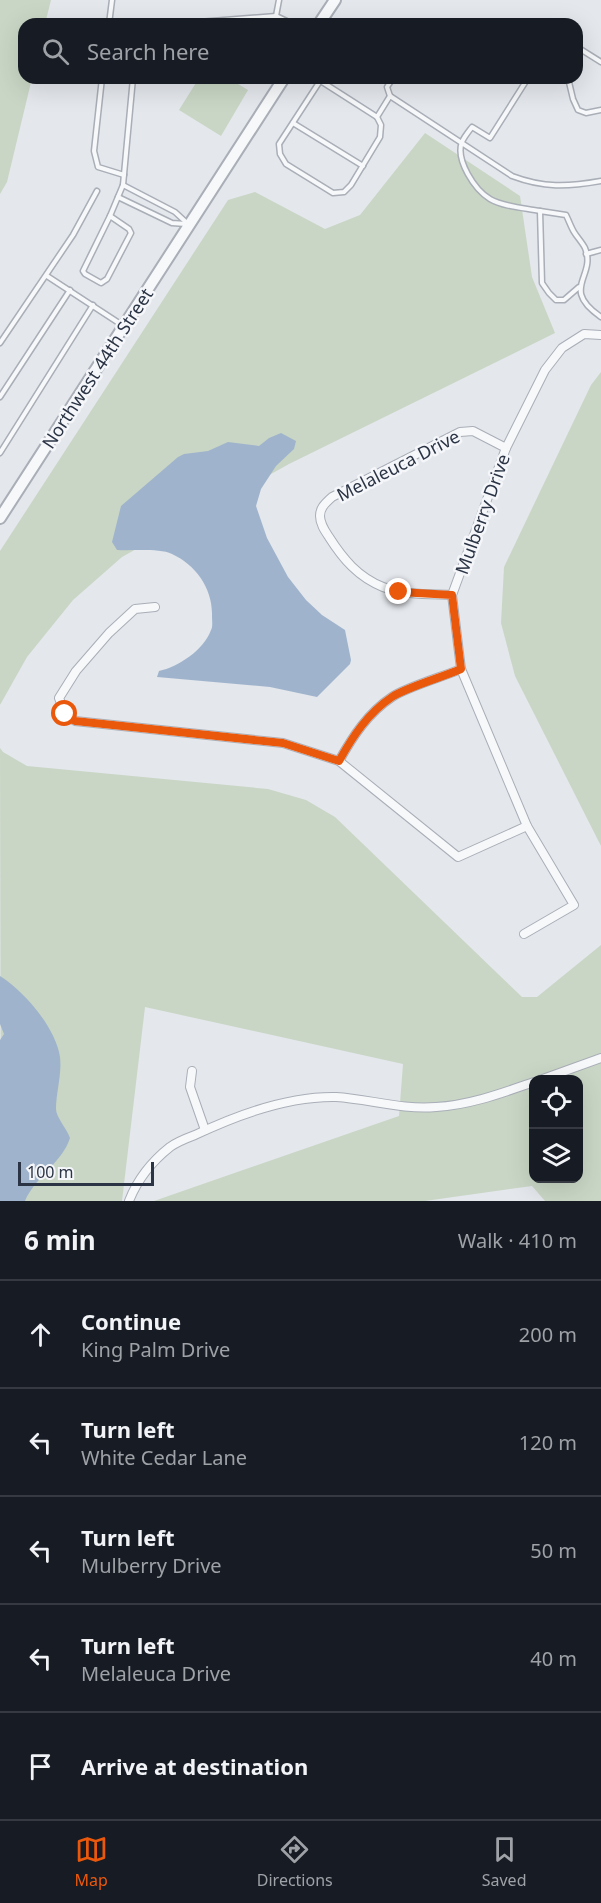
<!DOCTYPE html>
<meta charset="utf-8">
<style>
body{margin:0;font-family:"Noto Sans",sans-serif;background:#20242c;color:#f1f3f6}
.controls{position:absolute;right:18px;bottom:18px;display:grid;overflow:hidden;border-radius:12px;box-shadow:0 6px 24px #0002}
.controls button{width:54px;height:54px;display:grid;place-items:center;padding:0;border:0;border-bottom:2px solid #363941;background:#171b24;color:#f1f3f6;font:30px sans-serif}
.scale{position:absolute;left:18px;bottom:15px;width:136px;box-sizing:border-box;padding-left:6px;border:3px solid #2b3445;border-top:0;font-size:16px;line-height:21px;white-space:nowrap;color:#2b3445;-webkit-text-stroke:4px #f4f6f9;paint-order:stroke}
.stop{position:absolute;width:18px;height:18px;margin:-14px;border:4px solid #ea580c;border-radius:50%;background:#fff}
.stop.end{background:#ea580c;border-color:#fff;box-shadow:0 2px 6px #0008}
.list{margin:0;padding:0;list-style:none}
h2{display:flex;justify-content:space-between;align-items:center;height:78px;margin:0;padding:0 24px;font-size:26px}
h2 small{font-size:20px;font-weight:400;color:#9ea1a6}
.list li{display:grid;grid-template-columns:39px 1fr auto;gap:18px;align-items:center;box-sizing:border-box;height:108px;padding:0 24px;border-top:2px solid #363941}
.list b{display:block;font-size:22px;white-space:nowrap}
.list p{margin:0;font-size:20px;white-space:nowrap;color:#9ea1a6}
.list em{font-size:20px;font-style:normal;color:#9ea1a6}
.icon{flex:none;width:33px;height:33px;fill:none;stroke:currentColor;stroke-width:2;stroke-linecap:round;stroke-linejoin:round}
.map{position:relative;flex:none;width:601px;height:1201px;overflow:hidden}
.search{position:absolute;background:#171b24;box-shadow:0 6px 24px #0002;left:18px;right:18px;top:18px;height:66px;display:flex;align-items:center;gap:15px;box-sizing:border-box;padding:0 21px;border-radius:18px;color:#9ea1a6;font-size:22px}
.sheet{height:618px;background:#171b24}
nav{display:flex;justify-content:space-around;align-items:center;box-sizing:border-box;height:84px;border-top:2px solid #363941;background:#171b24;font-size:16px;color:#9ea1a6}
nav a{display:grid;justify-items:center;gap:3px}
nav .on{color:#ea580c}
.map>svg:first-child{display:block}
</style>
<div class="map">
<svg width="601" height="1201" viewBox="0 0 601 1201">
<rect width="100%" height="100%" fill="#e4e7ec"/>
<g fill="#c9d6c5" fill-rule="evenodd">
<path d="M 0,0 L 51,0 L 45,24 L 24,24 L 24,78 L 32,78 L 7,182 L 0,194 Z"/>
<path d="M 199,78 L 228,78 L 248,90 L 221,136 L 179,110 Z"/>
<path d="M 425,133 L 520,196 L 532,277 L 555,333 L 289,464 L 122,557 L 73,600 L 27,657 L 0,705 L 0,551 L 228,200 L 255,192 L 325,229 L 360,215 Z"/>
<path d="M 601,372 L 601,846 L 515,676 L 501,623 L 504,567 L 591,385 Z"/>
<path d="M 0,748 L 3,752 L 27,766 L 268,789 L 306,800 L 335,817 L 522,997 L 537,997 L 601,945 L 601,1201 L 545,1201 L 532,1186 L 425,1201 L 154,1201 L 399,1116 L 403,1064 L 145,1007 L 122,1201 L 1,1201 ZM 534,1080 L 578,1080 L 578,1178 L 534,1178 Z"/>
</g>
<g fill="#9fb4cc">
<path d="M 281,433 L 296,441 L 294,449 L 276,466 L 261,489 L 256,506 L 267,538 L 288,577 L 306,600 L 322,615 L 345,630 L 351,660 L 350,664 L 317,697 L 270,687 L 157,677 L 159,671 C 178,667 204,650 211,630 C 213,627 212,620 212,616 C 213,589 196,565 172,554 C 159,548 132,551 117,550 L 112,542 L 121,506 L 178,457 L 184,454 L 208,451 L 228,442 L 259,446 L 269,438 Z"/>
<path d="M 0,976 C 24,991 56,1028 60,1057 C 62,1075 56,1092 56,1109 C 56,1117 67,1129 70,1138 C 62,1163 35,1177 25,1201 L 0,1201 L 0,1040 L 4,1034 L 0,1024 Z"/>
</g>
<g fill="none" stroke-linecap="round" stroke-linejoin="round">
<g stroke="#a9aeb7" stroke-width="7">
<g id="service">
<path d="M 109,24 L 112,0"/>
<path d="M 173,24 L 276,16 L 293,24"/>
<path d="M 276,24 L 276,16 L 279,0"/>
<path d="M 577,47 L 601,62"/>
<path d="M 102,78 L 94,151 L 98,167 L 124,175"/>
<path d="M 316,78 L 377,117 L 390,96 L 512,176 C 544,188 567,187 601,181"/>
<path d="M 528,78 L 490,138 L 472,127 C 469,131 464,137 462,142 C 455,160 475,190 490,199 C 504,207 525,208 540,211"/>
<path d="M 568,78 L 573,99 L 578,110 L 586,113 L 601,110"/>
<path d="M 320,81 L 279,144 L 280,154 L 286,164 L 333,193 L 344,192 L 351,185 L 380,137 L 381,125 L 377,117"/>
<path d="M 390,96 L 387,87 L 393,78"/>
<path d="M 293,123 L 363,166"/>
<path d="M 123,185 L 175,212 L 188,224"/>
<path d="M 118,197 L 172,223 L 186,224"/>
<path d="M 110,216 L 129,229 L 131,233 L 107,279 L 101,283 L 85,274 L 83,271 Z"/>
<path d="M 110,216 L 123,185 L 133,78"/>
<path d="M 586,254 L 601,250"/>
<path d="M 47,276 L 122,325"/>
<path d="M 579,287 L 564,300 L 556,300 L 549,293 L 542,283 L 540,211 L 566,215 C 569,221 571,227 574,232 C 577,237 582,242 585,248 C 597,277 559,288 601,317"/>
<path d="M 0,343 L 73,235 L 97,191"/>
<path d="M 0,397 L 70,290"/>
<path d="M 0,453 L 93,305"/>
</g>
</g>
<g stroke="#a9aeb7" stroke-width="10">
<g id="minor">
<path d="M 452,595 C 429,594 404,595 383,587 C 358,577 343,559 329,537 C 325,531 320,524 320,516 C 320,507 326,503 332,497 L 460,432 L 473,431 L 506,448"/>
<path d="M 155,607 L 135,609 L 109,633 L 76,671 L 59,698 L 65,714 L 75,721 L 283,743 L 339,761 L 458,857 L 527,826"/>
<path d="M 339,761 C 353,736 368,713 392,697 C 407,687 442,677 461,669"/>
<path d="M 524,934 L 574,905 L 527,826 L 461,669 L 452,595 L 506,448 L 545,370 L 562,348 L 584,334 L 601,335"/>
<path d="M 192,1071 L 190,1087 L 205,1130"/>
<path d="M 540,1080 L 601,1058"/>
<path d="M 129,1201 C 138,1178 151,1162 170,1147 C 177,1142 187,1138 195,1135 C 237,1115 288,1096 336,1097 C 369,1099 402,1110 436,1107 C 470,1105 502,1093 534,1082"/>
</g>
</g>
<g stroke="#a9aeb7" stroke-width="14">
<g id="tertiary">
<path d="M 319,24 L 335,0"/>
<path d="M 0,518 L 284,78"/>
</g>
</g>
<use href="#service" stroke="#f7f8fa" stroke-width="4"/>
<use href="#minor" stroke="#f7f8fa" stroke-width="8"/>
<use href="#tertiary" stroke="#f7f8fa" stroke-width="10"/>
</g>
<g fill="none" stroke-linecap="round" stroke-linejoin="round">
<path stroke="#ea580c" stroke-width="8" d="M 65,714 L 75,721 L 283,743 L 339,761 C 353,736 368,713 392,697 C 407,687 443,677 461,669 L 452,595 L 399,592"/>
</g>
<g text-anchor="middle" dominant-baseline="central" stroke-width="5" stroke-linejoin="round" paint-order="stroke">
<g font-size="18" fill="#2b3445" stroke="#f4f6f9">
<text transform="translate(97 368) rotate(-57)">Northwest 44th Street</text>
<text transform="translate(398 465) rotate(-27)">Melaleuca Drive</text>
<text transform="translate(482 514) rotate(-70)">Mulberry Drive</text>
</g>
</g>
</svg>
<div class="controls">
<button><svg class="icon" aria-label="locate" viewBox="0 0 24 24"><circle cx="12" cy="12" r="6"/><path d="M12 2v4M12 18v4M2 12h4M18 12h4"/></svg></button>
<button><svg class="icon" aria-label="layers" viewBox="0 0 24 24"><path d="M12 4l9 5-9 5-9-5zM3 14l9 5 9-5"/></svg></button>
</div>
<div class="scale">100 m</div>
<div class="stop" style="left:65px;top:714px"></div>
<div class="stop end" style="left:399px;top:592px"></div>
<div class="search"><svg class="icon" aria-label="search" viewBox="0 0 24 24"><circle cx="10" cy="10" r="6"/><path d="M15 15l6 6"/></svg>Search here</div>
</div>
<section class="sheet">
<h2>6 min<small>Walk · 410 m</small></h2>
<ul class="list">
<li><svg class="icon" aria-label="ahead" viewBox="0 0 24 24"><path d="M12 20V5M6 11l6-6 6 6"/></svg><div><b>Continue</b><p>King Palm Drive</p></div><em>200 m</em></li>
<li><svg class="icon" aria-label="left" viewBox="0 0 24 24"><path d="M17 20v-9H6M10 6l-5 5 5 5"/></svg><div><b>Turn left</b><p>White Cedar Lane</p></div><em>120 m</em></li>
<li><svg class="icon" aria-label="left" viewBox="0 0 24 24"><path d="M17 20v-9H6M10 6l-5 5 5 5"/></svg><div><b>Turn left</b><p>Mulberry Drive</p></div><em>50 m</em></li>
<li><svg class="icon" aria-label="left" viewBox="0 0 24 24"><path d="M17 20v-9H6M10 6l-5 5 5 5"/></svg><div><b>Turn left</b><p>Melaleuca Drive</p></div><em>40 m</em></li>
<li><svg class="icon" aria-label="arrive" viewBox="0 0 24 24"><path d="M6 21V4h12l-3 4 3 4H6"/></svg><div><b>Arrive at destination</b></div></li>
</ul>
</section>
<nav>
<a class="on"><svg class="icon" aria-label="map" viewBox="0 0 24 24"><path d="M3 6l6-2 6 2 6-2v14l-6 2-6-2-6 2zM9 4v14M15 6v14"/></svg>Map</a>
<a><svg class="icon" aria-label="directions" viewBox="0 0 24 24"><path d="M12 3l9 9-9 9-9-9zM9 14v-3h6M13 9l2 2-2 2"/></svg>Directions</a>
<a><svg class="icon" aria-label="saved" viewBox="0 0 24 24"><path d="M7 4h10v16l-5-4-5 4z"/></svg>Saved</a>
</nav>
